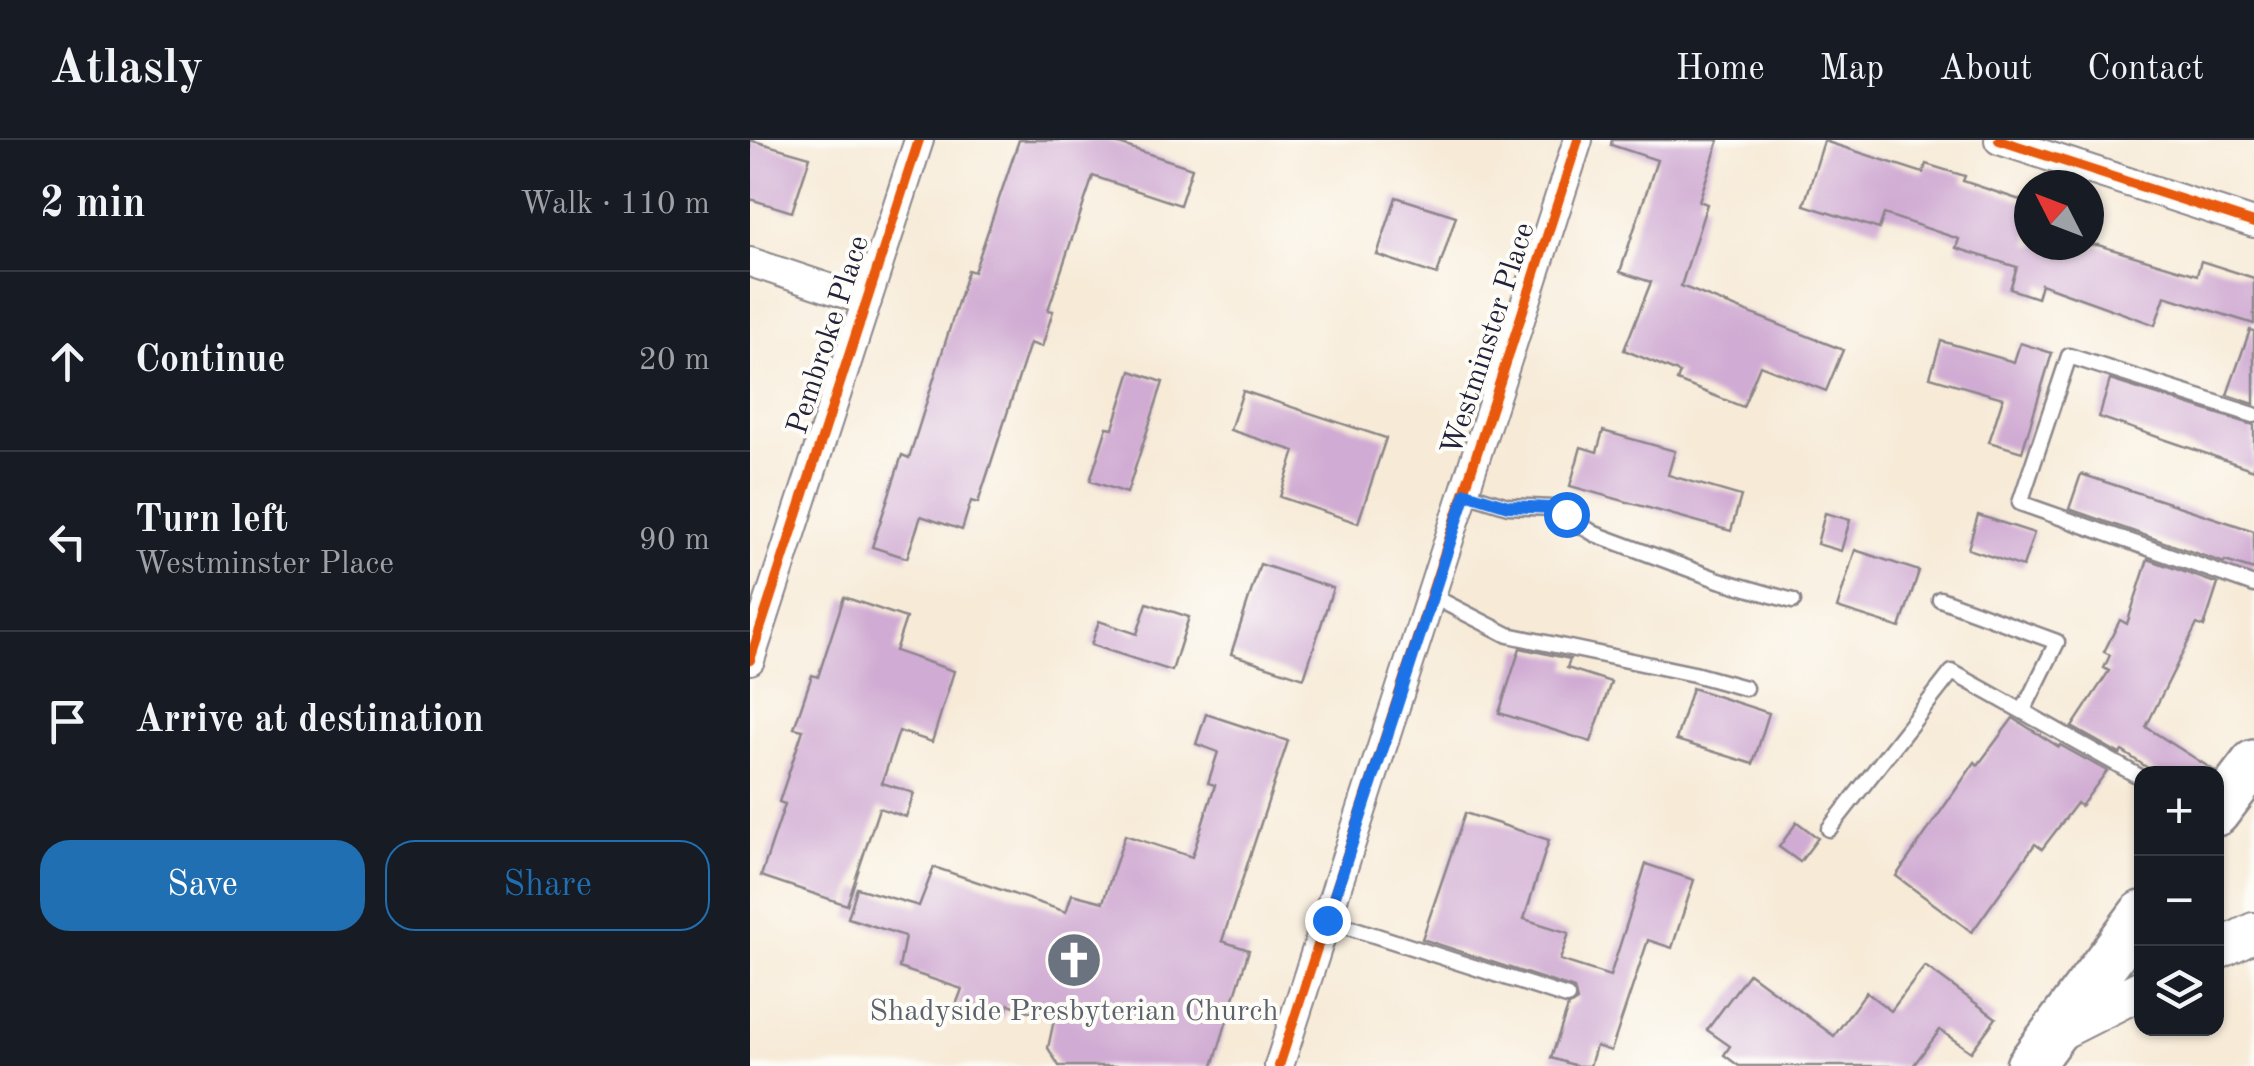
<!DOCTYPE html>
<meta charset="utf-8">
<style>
body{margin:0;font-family:"Old Standard TT",serif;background:#242831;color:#f1f3f6}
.controls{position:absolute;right:30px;bottom:30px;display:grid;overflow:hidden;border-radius:20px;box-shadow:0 2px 8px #0004}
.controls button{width:90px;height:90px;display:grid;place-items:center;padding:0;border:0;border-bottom:2px solid #363941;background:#171b24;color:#f1f3f6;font:50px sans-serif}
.compass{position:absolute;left:1264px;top:30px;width:90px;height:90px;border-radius:50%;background:#171b24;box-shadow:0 2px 8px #0004;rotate:312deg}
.stop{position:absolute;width:30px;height:30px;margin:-22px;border:8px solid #1a73e8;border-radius:50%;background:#fff}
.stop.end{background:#1a73e8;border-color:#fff;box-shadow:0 2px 10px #0008}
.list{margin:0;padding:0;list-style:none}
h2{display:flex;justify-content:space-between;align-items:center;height:130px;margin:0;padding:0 40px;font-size:42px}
h2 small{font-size:32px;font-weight:400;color:#9ea1a6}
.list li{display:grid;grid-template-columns:65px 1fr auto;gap:30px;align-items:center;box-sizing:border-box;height:180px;padding:0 40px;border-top:2px solid #363941}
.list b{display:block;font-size:38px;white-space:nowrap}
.list p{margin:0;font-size:32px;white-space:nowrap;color:#9ea1a6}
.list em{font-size:32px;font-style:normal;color:#9ea1a6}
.actions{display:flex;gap:20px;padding:30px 40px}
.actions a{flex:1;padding:22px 0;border:2px solid #1f6fb2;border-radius:30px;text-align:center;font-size:35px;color:#1f6fb2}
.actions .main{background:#1f6fb2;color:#fff}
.icon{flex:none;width:55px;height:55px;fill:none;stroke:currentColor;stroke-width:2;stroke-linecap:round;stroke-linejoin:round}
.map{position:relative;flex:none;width:1504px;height:926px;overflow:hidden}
header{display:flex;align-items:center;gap:60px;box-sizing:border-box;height:140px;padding:0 50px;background:#171b24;border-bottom:2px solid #363941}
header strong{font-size:48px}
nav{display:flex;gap:55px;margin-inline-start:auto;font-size:35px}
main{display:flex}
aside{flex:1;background:#171b24}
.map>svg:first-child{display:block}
</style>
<header>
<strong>Atlasly</strong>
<nav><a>Home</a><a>Map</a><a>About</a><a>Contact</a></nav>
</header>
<main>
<aside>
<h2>2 min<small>Walk · 110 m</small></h2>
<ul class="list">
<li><svg class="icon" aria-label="ahead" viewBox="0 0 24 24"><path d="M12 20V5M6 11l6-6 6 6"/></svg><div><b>Continue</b></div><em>20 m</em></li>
<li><svg class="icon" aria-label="left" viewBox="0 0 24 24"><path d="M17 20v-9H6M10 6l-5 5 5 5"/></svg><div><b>Turn left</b><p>Westminster Place</p></div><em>90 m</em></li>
<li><svg class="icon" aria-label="arrive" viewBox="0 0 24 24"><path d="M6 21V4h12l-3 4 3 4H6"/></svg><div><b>Arrive at destination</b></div></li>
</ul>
<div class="actions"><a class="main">Save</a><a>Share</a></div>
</aside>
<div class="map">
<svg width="1504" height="926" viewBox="0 0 1504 926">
<rect width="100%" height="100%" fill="#fdfcf7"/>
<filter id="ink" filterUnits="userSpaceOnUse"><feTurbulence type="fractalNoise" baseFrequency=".01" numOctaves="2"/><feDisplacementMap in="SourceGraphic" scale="20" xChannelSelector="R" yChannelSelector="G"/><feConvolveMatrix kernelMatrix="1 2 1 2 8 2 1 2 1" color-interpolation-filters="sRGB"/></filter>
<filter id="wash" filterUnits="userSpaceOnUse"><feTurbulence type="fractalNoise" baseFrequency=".0048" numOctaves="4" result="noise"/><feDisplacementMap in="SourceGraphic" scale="40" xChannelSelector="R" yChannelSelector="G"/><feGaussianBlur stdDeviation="2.25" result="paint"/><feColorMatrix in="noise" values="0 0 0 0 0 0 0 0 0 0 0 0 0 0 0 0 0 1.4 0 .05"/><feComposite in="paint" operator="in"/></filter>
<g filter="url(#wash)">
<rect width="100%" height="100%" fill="#f7ebd8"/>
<g id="blocks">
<g fill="#d0abd3">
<path d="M 0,0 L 60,17 L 42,72 L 0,59 Z"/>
<path d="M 269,0 L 357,0 L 442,28 L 430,65 L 343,36 L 298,170 L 303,171 L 292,207 L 280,203 L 228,363 L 221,361 L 212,390 L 171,376 L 157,418 L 122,407 L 152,315 L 159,318 L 218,130 L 224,132 Z"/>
<path d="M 862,0 L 969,0 L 949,61 L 957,64 L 931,146 L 1093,210 L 1076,251 L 1010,225 L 993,267 L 927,241 L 930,233 L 874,210 L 901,142 L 870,132 L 907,20 L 861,5 Z"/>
<path d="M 1074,1 L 1173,33 L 1176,24 L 1215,36 L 1213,41 L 1279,63 L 1279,105 L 1348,105 L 1447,135 L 1451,121 L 1504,138 L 1504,184 L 1415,156 L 1405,185 L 1291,144 L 1287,158 L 1260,149 L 1267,127 L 1206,108 L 1209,99 L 1134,74 L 1129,89 L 1054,65 Z"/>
<path d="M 646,57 L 706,76 L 687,135 L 627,115 Z"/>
<path d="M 1500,190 L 1504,191 L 1504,264 L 1477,255 Z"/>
<path d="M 1191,201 L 1264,222 L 1270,203 L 1302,213 L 1272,312 L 1239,302 L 1253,258 L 1180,237 Z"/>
<path d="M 381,231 L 413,242 L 377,353 L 340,341 L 357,287 L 363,288 Z"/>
<path d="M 1360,240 L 1504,285 L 1504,330 L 1349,277 Z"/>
<path d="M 493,251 L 636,298 L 608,383 L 530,357 L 545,311 L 480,290 Z"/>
<path d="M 853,291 L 925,311 L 918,335 L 991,356 L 981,391 L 820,346 L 831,307 L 847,312 Z"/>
<path d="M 1331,334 L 1504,391 L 1504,430 L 1475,421 L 1474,423 L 1319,369 Z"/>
<path d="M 1075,373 L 1100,380 L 1091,411 L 1067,404 Z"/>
<path d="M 1228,375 L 1284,393 L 1273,427 L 1218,409 Z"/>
<path d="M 1105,410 L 1169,431 L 1150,488 L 1087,468 Z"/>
<path d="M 1398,419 L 1468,444 L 1454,487 L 1447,484 L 1396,587 L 1465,631 L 1463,634 L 1407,634 L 1372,611 L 1370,614 L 1322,587 L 1359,531 L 1354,528 L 1360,515 L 1354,512 L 1370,480 L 1377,484 Z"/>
<path d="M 510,424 L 583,448 L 554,538 L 481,514 Z"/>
<path d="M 94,457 L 156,478 L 145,511 L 204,531 L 182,602 L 149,591 L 132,643 L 164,653 L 156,677 L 129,668 L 97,765 L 11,736 L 35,664 L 29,662 L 53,590 L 44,588 L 62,535 L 68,537 Z"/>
<path d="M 397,463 L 439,477 L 422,531 L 341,505 L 349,481 L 387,494 Z"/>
<path d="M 770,508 L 820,519 L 817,528 L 861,542 L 841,602 L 749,573 Z"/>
<path d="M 942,548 L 1019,573 L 1003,624 L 926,600 Z"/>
<path d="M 456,574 L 538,601 L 472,801 L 499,810 L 463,926 L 309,926 L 298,908 L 304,880 L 259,864 L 251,879 L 206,865 L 212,849 L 149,828 L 155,796 L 98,778 L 107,748 L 169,766 L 184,727 L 316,772 L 322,754 L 353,762 L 375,695 L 442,717 L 465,645 L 458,643 L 468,612 L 446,604 Z"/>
<path d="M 1263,578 L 1309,607 L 1310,605 L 1357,631 L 1331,666 L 1327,663 L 1292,709 L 1285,704 L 1222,792 L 1146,736 L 1225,622 L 1228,625 Z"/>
<path d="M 715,673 L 799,700 L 774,779 L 819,793 L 810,820 L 860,836 L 896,724 L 944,740 L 922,808 L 898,800 L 861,911 L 846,906 L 840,926 L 827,926 L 801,918 L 818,867 L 827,861 L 824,849 L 672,799 Z"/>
<path d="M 1047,682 L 1068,698 L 1050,722 L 1029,707 Z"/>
<path d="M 1175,826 L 1246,878 L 1221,912 L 1190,890 L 1163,926 L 989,926 L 974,915 L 980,906 L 957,890 L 999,833 L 1084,896 L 1116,852 L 1141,871 Z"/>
</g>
</g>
</g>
<g filter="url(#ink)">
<use href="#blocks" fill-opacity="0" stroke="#8c868a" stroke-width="2.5"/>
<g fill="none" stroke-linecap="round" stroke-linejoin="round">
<g stroke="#8c868a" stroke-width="19">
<g id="service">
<path d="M 1504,275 L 1319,216 L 1270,363 L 1504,445"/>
<path d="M 716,353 L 758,366 L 802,368 L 845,394 L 969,440 L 1043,461"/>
<path d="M 682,456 L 758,495 L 944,534 L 995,548"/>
<path d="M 1190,459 L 1307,502 L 1273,571"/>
<path d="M 1079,689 L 1202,532 L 1392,638"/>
<path d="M 577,780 L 817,857"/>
</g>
</g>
<g stroke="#8c868a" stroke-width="32">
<g id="minor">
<path d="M 1249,0 L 1504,83"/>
<path d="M 0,122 L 117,161"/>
<path d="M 0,520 L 169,0"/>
<path d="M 529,926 L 828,0"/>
</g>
</g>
<g stroke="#8c868a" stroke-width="42">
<g id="secondary">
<path d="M 1466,811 L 1504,792"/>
<path d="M 1305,893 L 1392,849"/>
</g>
</g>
<g stroke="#8c868a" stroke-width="50">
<g id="trunk">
<path d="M 1466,673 L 1504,623"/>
<path d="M 1279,926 L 1392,774"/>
</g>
</g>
<use href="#service" stroke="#fff" stroke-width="14"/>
<use href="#minor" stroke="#fff" stroke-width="28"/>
<use href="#secondary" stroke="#fff" stroke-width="38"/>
<use href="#trunk" stroke="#fff" stroke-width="45"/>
<g stroke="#fdfcf7" stroke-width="16">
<g id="cycleway">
<path d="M 1249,0 L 1504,83"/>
<path d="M 0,520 L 169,0"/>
<path d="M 529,926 L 828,0"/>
</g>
</g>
<use href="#cycleway" stroke="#e8590c" stroke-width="10"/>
</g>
</g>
<g fill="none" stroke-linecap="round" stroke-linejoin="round" filter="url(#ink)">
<path stroke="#1a73e8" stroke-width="12" d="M 577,780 L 716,353 L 758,366 L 802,368 L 816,374"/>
</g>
<defs>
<g id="church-disc" transform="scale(2.875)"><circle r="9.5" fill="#6b7280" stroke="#fdfcf7"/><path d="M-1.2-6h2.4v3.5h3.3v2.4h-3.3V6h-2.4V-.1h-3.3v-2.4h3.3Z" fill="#fff"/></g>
</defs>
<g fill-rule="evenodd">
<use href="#church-disc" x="324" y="820"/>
</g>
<g text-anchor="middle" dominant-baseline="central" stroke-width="8" stroke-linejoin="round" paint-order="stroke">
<g font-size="30" fill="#22223b" stroke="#fdfcf7">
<text transform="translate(79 195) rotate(-72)">Pembroke Place</text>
<text transform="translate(739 199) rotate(-72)">Westminster Place</text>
</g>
<g font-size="30" fill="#5b616d" stroke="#fdfcf7">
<text x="324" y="872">Shadyside Presbyterian Church</text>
</g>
</g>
</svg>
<div class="controls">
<button>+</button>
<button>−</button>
<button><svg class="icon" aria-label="layers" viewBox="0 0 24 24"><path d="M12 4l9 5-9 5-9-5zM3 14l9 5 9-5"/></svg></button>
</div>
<svg class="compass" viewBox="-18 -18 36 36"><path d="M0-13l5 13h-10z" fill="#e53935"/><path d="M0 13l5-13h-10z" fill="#9ea1a6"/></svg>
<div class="stop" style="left:816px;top:374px"></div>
<div class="stop end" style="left:577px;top:780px"></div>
</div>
</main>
